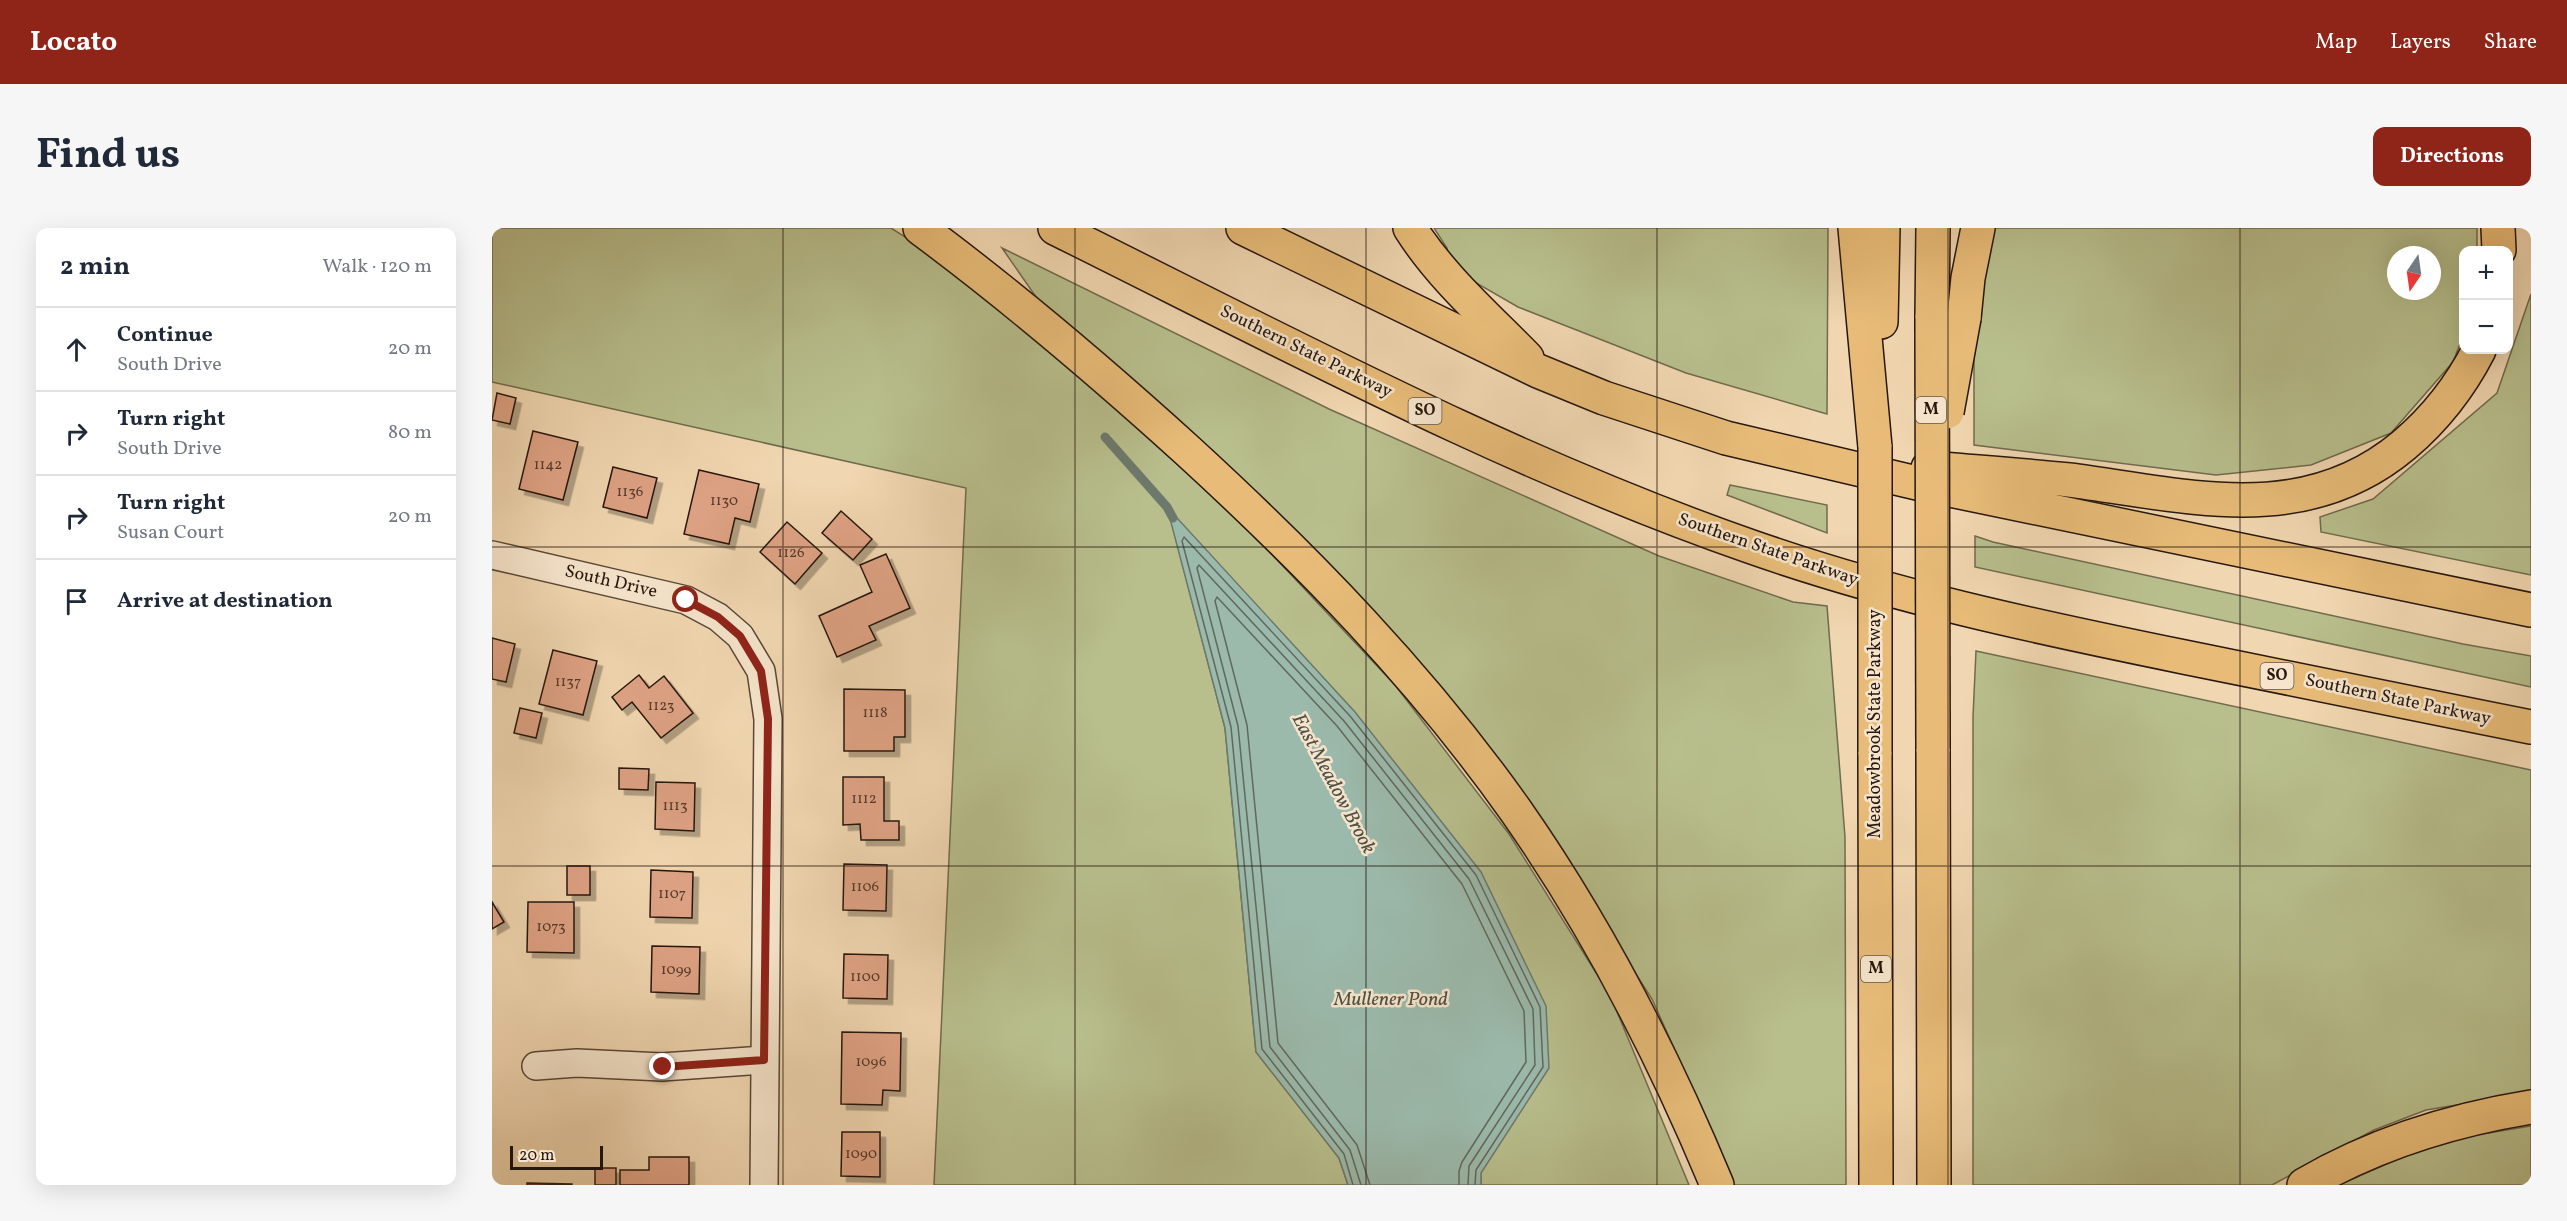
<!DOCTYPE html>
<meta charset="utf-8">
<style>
body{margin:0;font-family:Vollkorn,serif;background:#f6f6f7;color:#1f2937}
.controls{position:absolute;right:18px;top:18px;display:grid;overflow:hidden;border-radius:12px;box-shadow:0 6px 24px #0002}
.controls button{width:54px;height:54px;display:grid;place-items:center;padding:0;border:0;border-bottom:2px solid #e0e1e3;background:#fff;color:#1f2937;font:30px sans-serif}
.compass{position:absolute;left:1895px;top:18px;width:54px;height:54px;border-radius:50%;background:#fff;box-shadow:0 6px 24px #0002;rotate:193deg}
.scale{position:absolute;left:18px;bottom:15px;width:93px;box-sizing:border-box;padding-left:6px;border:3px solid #27170e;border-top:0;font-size:16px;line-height:21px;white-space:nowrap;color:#27170e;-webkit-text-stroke:4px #f6e5cc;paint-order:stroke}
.stop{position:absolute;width:18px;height:18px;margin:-14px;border:4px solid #8f2418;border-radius:50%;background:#fff}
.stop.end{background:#8f2418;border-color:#fff;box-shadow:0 2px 6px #0008}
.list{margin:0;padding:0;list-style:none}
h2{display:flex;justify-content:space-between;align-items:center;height:78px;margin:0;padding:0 24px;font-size:26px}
h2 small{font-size:20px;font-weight:400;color:#747a83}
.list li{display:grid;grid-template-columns:39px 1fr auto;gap:18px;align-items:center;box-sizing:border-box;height:84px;padding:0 24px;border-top:2px solid #e0e1e3}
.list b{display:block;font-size:22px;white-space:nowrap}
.list p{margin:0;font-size:20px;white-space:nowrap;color:#747a83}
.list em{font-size:20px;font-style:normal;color:#747a83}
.icon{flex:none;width:33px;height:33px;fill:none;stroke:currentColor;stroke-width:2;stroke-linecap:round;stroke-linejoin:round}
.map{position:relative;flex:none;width:2039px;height:957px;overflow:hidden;border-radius:12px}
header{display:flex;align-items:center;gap:36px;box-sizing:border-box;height:84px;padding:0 30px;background:#8f2418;color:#fff}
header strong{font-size:28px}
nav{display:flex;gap:33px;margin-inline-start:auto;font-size:21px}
.intro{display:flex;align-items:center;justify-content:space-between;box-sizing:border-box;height:144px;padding:0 36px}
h1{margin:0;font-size:42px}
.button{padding:15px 27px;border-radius:12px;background:#8f2418;color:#fff;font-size:21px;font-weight:700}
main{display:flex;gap:36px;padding:0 36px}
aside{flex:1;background:#fff;border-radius:12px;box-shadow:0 6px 24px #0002}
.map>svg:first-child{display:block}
</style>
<header>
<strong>Locato</strong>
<nav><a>Map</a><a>Layers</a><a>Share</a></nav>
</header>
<div class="intro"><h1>Find us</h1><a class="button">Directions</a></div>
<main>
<aside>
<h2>2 min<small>Walk · 120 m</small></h2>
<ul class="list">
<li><svg class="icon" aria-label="ahead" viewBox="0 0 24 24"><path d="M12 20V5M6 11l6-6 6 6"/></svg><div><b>Continue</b><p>South Drive</p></div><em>20 m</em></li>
<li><svg class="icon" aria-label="right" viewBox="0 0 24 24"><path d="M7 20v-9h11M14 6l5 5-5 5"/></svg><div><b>Turn right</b><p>South Drive</p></div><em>80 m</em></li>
<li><svg class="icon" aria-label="right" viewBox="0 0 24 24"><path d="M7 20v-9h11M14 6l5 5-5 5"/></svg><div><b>Turn right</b><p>Susan Court</p></div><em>20 m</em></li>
<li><svg class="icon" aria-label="arrive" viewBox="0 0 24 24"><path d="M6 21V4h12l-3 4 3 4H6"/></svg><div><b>Arrive at destination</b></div></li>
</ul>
</aside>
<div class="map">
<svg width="2039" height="957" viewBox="0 0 2039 957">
<defs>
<filter id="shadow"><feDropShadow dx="5.5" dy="5.5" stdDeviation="0" flood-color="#0004"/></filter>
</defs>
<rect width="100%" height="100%" fill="#f1d7b1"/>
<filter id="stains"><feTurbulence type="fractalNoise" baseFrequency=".00333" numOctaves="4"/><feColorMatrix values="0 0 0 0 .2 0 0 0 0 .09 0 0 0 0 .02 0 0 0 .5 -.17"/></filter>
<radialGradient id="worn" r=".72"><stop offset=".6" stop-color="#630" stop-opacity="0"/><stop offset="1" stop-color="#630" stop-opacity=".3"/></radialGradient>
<g fill="#b8bf8d" stroke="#706b4e" stroke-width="1.5" fill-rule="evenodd">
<path d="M 0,0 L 399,0 L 415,10 L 578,138 L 757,302 L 903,457 L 1017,606 L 1118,767 L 1197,957 L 989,957 L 989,945 L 676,281 L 733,500 L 764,824 L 847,930 L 856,957 L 442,957 L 474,260 L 0,154 Z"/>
<path d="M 942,0 L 1336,0 L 1335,186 L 1194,145 L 1026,79 L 972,48 L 957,34 L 955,20 Z"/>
<path d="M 1499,0 L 1985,0 L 1985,22 L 1972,22 L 1971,108 L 1961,134 L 1899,205 L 1819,237 L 1724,247 L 1482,217 L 1482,78 ZM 1904,27 L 1940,27 L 1940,63 L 1904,63 Z"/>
<path d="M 510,20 L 837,181 L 1167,328 L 1301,374 L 1335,378 L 1353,609 L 1354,957 L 1240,957 L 1231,929 L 1160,771 L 1028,565 L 891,394 L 721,223 L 544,69 Z"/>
<path d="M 2039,66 L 2039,347 L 1829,304 L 1828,289 L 1881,271 L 2005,165 Z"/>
<path d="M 1238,257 L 1335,277 L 1335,305 L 1235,267 Z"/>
<path d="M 1483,308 L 1501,314 L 1971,416 L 2039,428 L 2039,459 L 1483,339 Z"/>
<path d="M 1484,423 L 2039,542 L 2039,865 L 1934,882 L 1882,902 L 1780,957 L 1481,957 L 1481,489 Z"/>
<path d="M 2039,898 L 2039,957 L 1847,957 L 1947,913 Z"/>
</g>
<path fill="#9bbaac" stroke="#6d796d" stroke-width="1.5" d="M 675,279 L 863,484 L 989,644 L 1054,778 L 1057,840 L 989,945 L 989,957 L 856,957 L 847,930 L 764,824 L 733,500 Z"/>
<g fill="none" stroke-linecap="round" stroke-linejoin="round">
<g stroke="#61685d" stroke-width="1.5">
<path d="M 861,957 L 852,926 L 770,821 L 739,499 L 690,313 L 692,309 L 858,488 L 984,647 L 1048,779 L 1051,839 L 984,942 L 983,957"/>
<path d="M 869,957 L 858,922 L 778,819 L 746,498 L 705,340 L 707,337 L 852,493 L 977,651 L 1041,781 L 1043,837 L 977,938 L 976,957"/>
<path d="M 878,957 L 865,917 L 786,815 L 755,497 L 723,373 L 725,369 L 845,498 L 970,656 L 1032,783 L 1034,834 L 970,934 L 967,943 L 967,957"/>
</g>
<path stroke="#6d796d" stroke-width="9" d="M 613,209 L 675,279 L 681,290"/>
</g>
<g fill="#dfa385" stroke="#27170e" stroke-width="1.5" filter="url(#shadow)">
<path d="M 5,165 L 24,170 L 18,196 L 0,192 Z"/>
<path d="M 41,203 L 86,214 L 71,272 L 27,261 Z"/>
<path d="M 121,239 L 165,250 L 155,290 L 111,279 Z"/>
<path d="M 207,242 L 267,256 L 258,294 L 243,290 L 237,316 L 192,306 Z"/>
<path d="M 349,283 L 380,311 L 361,332 L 330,305 Z"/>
<path d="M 295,294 L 330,325 L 303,356 L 268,324 Z"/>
<path d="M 394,326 L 418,380 L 377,398 L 384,412 L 345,429 L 327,388 L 380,364 L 368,337 Z"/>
<path d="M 0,410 L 23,416 L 14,454 L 0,451 Z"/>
<path d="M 61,422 L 105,433 L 91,487 L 47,476 Z"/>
<path d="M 147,447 L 157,460 L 172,448 L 201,485 L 169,510 L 140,474 L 130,482 L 120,469 Z"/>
<path d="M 352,461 L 413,462 L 413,509 L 402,509 L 402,523 L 352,523 Z"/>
<path d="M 28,480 L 50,485 L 44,510 L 22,505 Z"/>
<path d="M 127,540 L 157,541 L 156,562 L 127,561 Z"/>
<path d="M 351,549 L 392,549 L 392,593 L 407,593 L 407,612 L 369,612 L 368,596 L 351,597 Z"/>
<path d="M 164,554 L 203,555 L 202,603 L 163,601 Z"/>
<path d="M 352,636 L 395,637 L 394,683 L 351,682 Z"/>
<rect x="75" y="638" width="23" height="29"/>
<path d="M 159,642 L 201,644 L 200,690 L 158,689 Z"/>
<path d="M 0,674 L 12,694 L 0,701 Z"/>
<path d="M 36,674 L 82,674 L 82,725 L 35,724 Z"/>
<path d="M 160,718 L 208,719 L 207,766 L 159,764 Z"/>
<path d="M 352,726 L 396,727 L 395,771 L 351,770 Z"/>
<path d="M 350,804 L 409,805 L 408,863 L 391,862 L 390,877 L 349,876 Z"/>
<path d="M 350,904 L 388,904 L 388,949 L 349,948 Z"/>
<path d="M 157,929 L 197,929 L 197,957 L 128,957 L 128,942 L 157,942 Z"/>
<rect x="103" y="940" width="21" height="17"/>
<path d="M 35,955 L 80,956 L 80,957 L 35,957 Z"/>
</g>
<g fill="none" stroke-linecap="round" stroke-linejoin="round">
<g stroke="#5a4737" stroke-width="30">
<g id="minor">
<path d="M 0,327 L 194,372 L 226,389 L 248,408 L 269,443 L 276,491 L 272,957"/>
<path d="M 44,838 L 85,835 L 170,839 L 272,832"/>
</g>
</g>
<g stroke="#27170e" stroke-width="36">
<g id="motorway">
<path d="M 428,0 C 521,69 610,145 696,223 C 816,333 930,450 1024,583 C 1105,699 1171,827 1225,957"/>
<path d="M 563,0 C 791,113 1016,234 1257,318 C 1399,368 1545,399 1692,429 C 1807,452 1923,476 2039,499"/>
<path d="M 751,0 L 1046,143 L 1112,170 L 1234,210 L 1429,256 L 2039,382"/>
<path d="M 918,0 C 949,49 995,89 1035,130"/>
<path d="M 1363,0 L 1383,219"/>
<path d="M 2006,0 L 2007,22"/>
<path d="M 1440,90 L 1441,0"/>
<path d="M 1472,90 L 1476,50 L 1486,0"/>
<path d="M 1389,94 L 1391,0"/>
<path d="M 1436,240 C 1483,244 1530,247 1577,252 C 1694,267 1811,302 1912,217 C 1944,190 1968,159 1987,122"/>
<path d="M 1441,521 L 1442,957"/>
<path d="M 1383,524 L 1384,957"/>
<path d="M 1812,957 C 1882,916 1959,892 2039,879"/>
</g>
</g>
<use href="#minor" stroke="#f6e5cc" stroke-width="27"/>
<use href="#motorway" stroke="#e8bc78" stroke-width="33"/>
<g stroke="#27170e" stroke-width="36" stroke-linecap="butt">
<g id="motorway-bridge">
<path d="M 1440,90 L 1441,521"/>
<path d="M 1455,184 L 1472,90"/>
<path d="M 1383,219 L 1383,524"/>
</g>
</g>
<use href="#motorway-bridge" stroke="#e8bc78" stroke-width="33"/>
</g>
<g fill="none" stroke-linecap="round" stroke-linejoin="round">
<path stroke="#8f2418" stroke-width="8" d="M 171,839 L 272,832 L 276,491 L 269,443 L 248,408 L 226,389 L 194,372"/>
</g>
<path fill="none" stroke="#27170e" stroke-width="1.5" stroke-opacity="0.55" d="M 291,0 L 291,957M 583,0 L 583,957M 874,0 L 874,957M 1165,0 L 1165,957M 1456,0 L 1456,957M 1748,0 L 1748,957M 0,319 L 2039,319M 0,638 L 2039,638"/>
<g text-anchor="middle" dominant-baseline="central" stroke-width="5" stroke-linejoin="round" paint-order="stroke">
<g font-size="15" fill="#553a2c">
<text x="56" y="237">1142</text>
<text x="138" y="264">1136</text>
<text x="232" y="273">1130</text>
<text x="299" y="325">1126</text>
<text x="76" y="454">1137</text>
<text x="169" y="478">1123</text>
<text x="383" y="485">1118</text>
<text x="372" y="571">1112</text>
<text x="183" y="578">1113</text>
<text x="373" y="659">1106</text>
<text x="180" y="666">1107</text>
<text x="59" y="699">1073</text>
<text x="184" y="742">1099</text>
<text x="373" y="749">1100</text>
<text x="379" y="834">1096</text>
<text x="369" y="926">1090</text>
</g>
<g fill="#f6e5cc" stroke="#655547" stroke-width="1.5">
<rect x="1424" y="169" width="30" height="26" rx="4.5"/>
<rect x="916.5" y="170" width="33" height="26" rx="4.5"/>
<rect x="1768.5" y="435" width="33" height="26" rx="4.5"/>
<rect x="1369" y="728" width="30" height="26" rx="4.5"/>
</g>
<g font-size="16" font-weight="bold" fill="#27170e">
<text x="1439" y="182">M</text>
<text x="933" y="183">SO</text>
<text x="1785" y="448">SO</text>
<text x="1384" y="741">M</text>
</g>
<g font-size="18" fill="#27170e" stroke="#f6e5cc">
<text transform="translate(814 124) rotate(26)">Southern State Parkway</text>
<text transform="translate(1276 322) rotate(19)">Southern State Parkway</text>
<text transform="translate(119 354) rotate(13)">South Drive</text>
<text transform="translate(1906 472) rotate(12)">Southern State Parkway</text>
<text transform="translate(1383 496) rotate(-90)">Meadowbrook State Parkway</text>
</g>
<g font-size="20" font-style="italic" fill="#505045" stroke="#f6e5cc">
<text transform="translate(841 556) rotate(62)">East Meadow Brook</text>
<text x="899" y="772">Mullener Pond</text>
</g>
</g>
<rect width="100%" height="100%" filter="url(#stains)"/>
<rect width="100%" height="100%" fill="url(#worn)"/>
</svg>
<div class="controls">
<button>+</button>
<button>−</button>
</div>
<svg class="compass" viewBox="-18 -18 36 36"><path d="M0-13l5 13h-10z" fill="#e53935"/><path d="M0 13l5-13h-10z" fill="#747a83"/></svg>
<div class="scale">20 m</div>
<div class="stop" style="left:194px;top:372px"></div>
<div class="stop end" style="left:171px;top:839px"></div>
</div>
</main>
